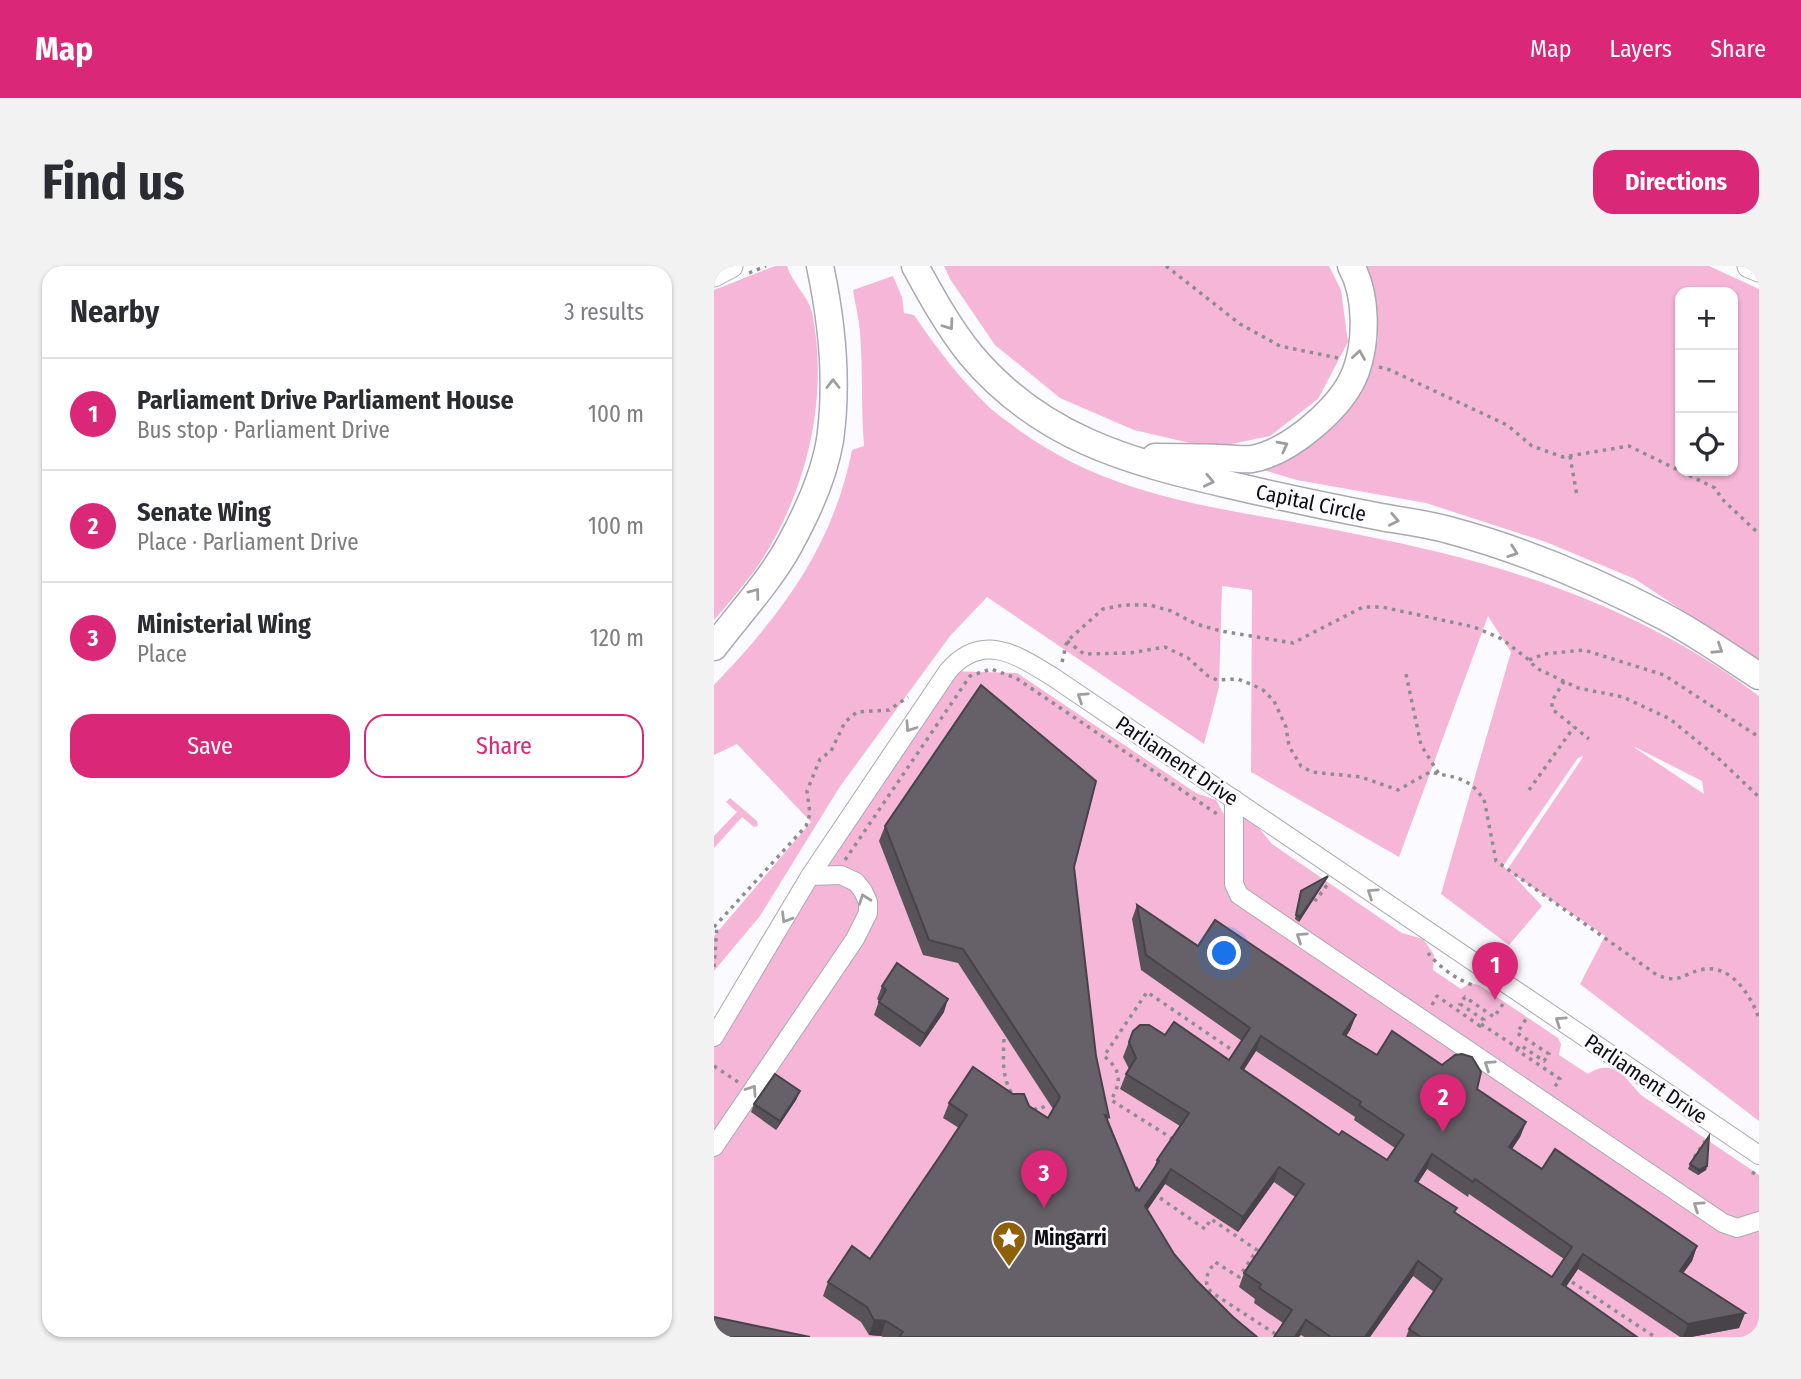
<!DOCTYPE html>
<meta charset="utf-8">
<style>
body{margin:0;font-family:"Fira Sans Condensed",sans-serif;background:#f2f2f3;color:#2b2b33}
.controls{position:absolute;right:21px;top:21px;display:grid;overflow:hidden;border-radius:14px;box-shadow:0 2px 5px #0004}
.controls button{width:63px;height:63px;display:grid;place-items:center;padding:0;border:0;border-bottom:2px solid #e1e1e2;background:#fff;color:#2b2b33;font:35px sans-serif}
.you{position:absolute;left:511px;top:688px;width:24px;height:24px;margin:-18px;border:5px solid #fff;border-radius:50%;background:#1a73e8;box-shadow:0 0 0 10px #1a73e833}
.badge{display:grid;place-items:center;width:46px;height:46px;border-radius:50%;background:#db2777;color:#fff;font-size:23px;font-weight:700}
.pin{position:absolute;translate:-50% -58px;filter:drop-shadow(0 2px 4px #0008)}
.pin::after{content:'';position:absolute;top:37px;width:24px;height:21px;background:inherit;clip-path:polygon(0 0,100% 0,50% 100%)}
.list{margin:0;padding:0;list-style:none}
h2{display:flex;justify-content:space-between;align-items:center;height:91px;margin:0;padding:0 28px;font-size:30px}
h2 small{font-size:23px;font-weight:400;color:#7c7c81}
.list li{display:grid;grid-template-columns:46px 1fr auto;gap:21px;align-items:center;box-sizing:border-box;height:112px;padding:0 28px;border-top:2px solid #e1e1e2}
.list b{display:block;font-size:26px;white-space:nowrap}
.list p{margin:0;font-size:23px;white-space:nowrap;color:#7c7c81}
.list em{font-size:23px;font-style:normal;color:#7c7c81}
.actions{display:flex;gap:14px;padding:21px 28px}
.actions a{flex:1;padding:16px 0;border:2px solid #db2777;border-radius:21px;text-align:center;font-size:24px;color:#db2777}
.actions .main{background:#db2777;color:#fff}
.icon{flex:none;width:38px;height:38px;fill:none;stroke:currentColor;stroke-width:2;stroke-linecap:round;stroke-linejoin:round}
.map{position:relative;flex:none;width:1045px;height:1071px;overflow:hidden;border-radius:21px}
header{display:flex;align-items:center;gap:42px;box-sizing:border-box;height:98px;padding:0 35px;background:#db2777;color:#fff}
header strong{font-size:33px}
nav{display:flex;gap:38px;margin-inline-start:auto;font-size:24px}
.intro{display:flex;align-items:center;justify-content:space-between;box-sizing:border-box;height:168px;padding:0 42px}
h1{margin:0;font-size:49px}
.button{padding:18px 32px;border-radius:21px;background:#db2777;color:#fff;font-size:24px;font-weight:700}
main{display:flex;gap:42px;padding:0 42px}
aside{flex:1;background:#fff;border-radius:21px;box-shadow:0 2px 5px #0004}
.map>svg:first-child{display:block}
</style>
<header>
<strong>Map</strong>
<nav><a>Map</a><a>Layers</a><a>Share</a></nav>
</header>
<div class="intro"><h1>Find us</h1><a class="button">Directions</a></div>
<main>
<aside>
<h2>Nearby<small>3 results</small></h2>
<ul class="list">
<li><span class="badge">1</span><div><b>Parliament Drive Parliament House</b><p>Bus stop · Parliament Drive</p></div><em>100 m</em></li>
<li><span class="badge">2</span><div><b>Senate Wing</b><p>Place · Parliament Drive</p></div><em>100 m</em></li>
<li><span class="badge">3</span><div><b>Ministerial Wing</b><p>Place</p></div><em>120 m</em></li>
</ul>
<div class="actions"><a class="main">Save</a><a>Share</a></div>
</aside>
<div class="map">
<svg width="1045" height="1071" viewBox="0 0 1045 1071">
<rect width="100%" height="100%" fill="#fbfbff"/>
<g fill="#f6b6d7" fill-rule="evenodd">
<path d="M 61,0 L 73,0 C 78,17 94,30 98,46 C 115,129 94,221 49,292 C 35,314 17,334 0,354 L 0,24 Z"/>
<path d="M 230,0 L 615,0 L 627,24 L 634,76 L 604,133 L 556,170 L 498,182 L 420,164 L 346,132 L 281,79 L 236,13 Z"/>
<path d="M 648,0 L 995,0 L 1045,23 L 1045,395 L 921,313 L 832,276 L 712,237 L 583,214 L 546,203 L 632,143 L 664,74 L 660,23 ZM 966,26 L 1019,26 L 1019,205 L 966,205 Z"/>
<path d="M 179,10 L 188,31 L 190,47 L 200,49 C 223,83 247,114 277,143 C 286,151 297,157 306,165 C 389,224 476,238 574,255 C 624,264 674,274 724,286 C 837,313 952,359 1045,430 L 1045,855 L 866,718 L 891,670 L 796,606 L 828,640 L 795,679 L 727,628 L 797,386 L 774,350 L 685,591 L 537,506 L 538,324 L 508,320 L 505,421 L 490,478 L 273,331 L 236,370 L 125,522 L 46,650 L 0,705 L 0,670 L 97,556 L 23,478 L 0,489 L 0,419 C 67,349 119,281 138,184 L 150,180 C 147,142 149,104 146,66 C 145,52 141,38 139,24 ZM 921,481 L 988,515 L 990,528 L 921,482 ZM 869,490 L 869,491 L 793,604 L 789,600 L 864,492 Z"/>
<path d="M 234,405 L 303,407 L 482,527 L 502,534 L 511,550 L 512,575 L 529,551 L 544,561 L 558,578 L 688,667 L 709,673 L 720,689 L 719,704 L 747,723 L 756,717 L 765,719 L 844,772 L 847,778 L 845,789 L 874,808 C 900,791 912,813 927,829 L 1045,909 L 1045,1071 L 0,1071 L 0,772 Z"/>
<path d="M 16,532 L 43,555 L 44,560 L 40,561 L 28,551 L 0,582 L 0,570 L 23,546 L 12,536 Z"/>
</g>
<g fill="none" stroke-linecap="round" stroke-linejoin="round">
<g stroke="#aaa9b3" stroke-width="20">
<g id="minor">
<path d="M 520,533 L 520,618 L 525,629 L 1009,957 L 1023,962 L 1045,955"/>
<path d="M 0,771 L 96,610 L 234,405 C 269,365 303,389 339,411 L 1045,889"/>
<path d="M 0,881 L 141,673 L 154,647 L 154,636 L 149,625 L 142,616 L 127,609 L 96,610"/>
</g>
</g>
<g stroke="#aaa9b3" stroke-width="25">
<g id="major">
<path d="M 1035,0 L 1045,4"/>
<path d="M 0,9 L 17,0"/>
</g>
</g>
<g stroke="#aaa9b3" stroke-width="29">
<g id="highway">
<path d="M 201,0 C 218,31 235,62 257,89 C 326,171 412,195 512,218 C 563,230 615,241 667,251 C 689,255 713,258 735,264 C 809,284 883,315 951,351 C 983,368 1014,390 1045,410"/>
<path d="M 441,191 C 463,191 484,191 506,192 C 516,192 528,194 538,193 C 576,186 629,141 642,105 C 653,75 653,28 637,0"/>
<path d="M 0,381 C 25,348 56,315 76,278 C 93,247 110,210 116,174 C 124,117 118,56 106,0"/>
</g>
</g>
<g stroke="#8d8d90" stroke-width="3.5" stroke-dasharray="3.5 5" stroke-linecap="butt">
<path d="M 452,0 L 526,58 L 566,80 L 624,92"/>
<path d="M 35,7 L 52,0"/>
<path d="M 665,101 L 676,104 L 793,159 L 818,180 L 849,191 L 915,180 L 1001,222 L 1008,233 L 1045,268"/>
<path d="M 856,190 L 863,230"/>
<path d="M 353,375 L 370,388 L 416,387 L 451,381 L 474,392 L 494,410 L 503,414 L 524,413 L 539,419 L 549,424 L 560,435 L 572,461 L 575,480 L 587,500 L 598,506 L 647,511 L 684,524 L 716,506 L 744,512 L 758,519 L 770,533 L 782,595 L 943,709 C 965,718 967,709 986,704 C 1016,696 1037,729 1045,753"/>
<path d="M 815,394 L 830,388 L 870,384 L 950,409 L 1045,471"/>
<path d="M 348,396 L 353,375 L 389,343 L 410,339 L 436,339 L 457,345 L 482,358 L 507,365 L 579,377 L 649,341 L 668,341 L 760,361 L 788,373 L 815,394 L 822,402 L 864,422 L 909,431 L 956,453 L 1005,493 L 1045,531"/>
<path d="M 692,408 L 707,479 L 725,508"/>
<path d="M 850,415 L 838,435 L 838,443 L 875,473"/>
<path d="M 815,524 L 860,461"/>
<path d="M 131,594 L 256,410 L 277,403 L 302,412 L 503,548"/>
<path d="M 600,633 L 602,634 L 613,619"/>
<path d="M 0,661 L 92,560 L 96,548 L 93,525 L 106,493 L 117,485 L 131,456 L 143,446 L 175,444 L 194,431"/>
<path d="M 714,687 C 725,701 744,715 762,720"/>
<path d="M 0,701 L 3,660"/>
<path d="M 789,738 L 780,751 L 751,731 L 746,738 L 770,754 L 767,758 L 804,782 L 806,779 L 830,795 L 835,788 L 803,767 L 812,753"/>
<path d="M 718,739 L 723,730 L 766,760 L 767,758"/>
<path d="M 290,773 C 289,792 288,812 298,828"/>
<path d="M 804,782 L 803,784 L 846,813 L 840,822"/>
<path d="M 0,800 L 24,816"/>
<path d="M 312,839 L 324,844 L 333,839"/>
<path d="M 459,873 L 397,834 C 408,815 407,804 390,790 L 433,726 L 521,786"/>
<path d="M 982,891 L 981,890 L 991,875"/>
<path d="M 1038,906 L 1045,911"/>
<path d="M 446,932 L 491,963 L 497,953 L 543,984 L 525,1011 L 501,996 C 494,1006 488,1015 497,1026 L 563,1069"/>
<path d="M 858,1016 L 941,1071"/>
</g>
<use href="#minor" stroke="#fff" stroke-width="18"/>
<use href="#major" stroke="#fff" stroke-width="23"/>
<use href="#highway" stroke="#fff" stroke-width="26"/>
</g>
<g fill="#585359" fill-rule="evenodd">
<path d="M 171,560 L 360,601 L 382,790 L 395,851 L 394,854 L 422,924 L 425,925 L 439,904 L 443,894 L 466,860 L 406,823 L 412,808 L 415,803 L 409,791 L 419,765 L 451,769 L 515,794 L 528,775 L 427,704 L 418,653 L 423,639 L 484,680 L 642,749 L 636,764 L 632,770 L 663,789 L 763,823 L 812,856 L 806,871 L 798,883 L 828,903 L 983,980 L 978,995 L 969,1007 L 1031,1047 L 1025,1062 L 977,1071 L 966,1071 L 864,1003 L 852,1021 L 923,1071 L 692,1071 L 695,1063 L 720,1026 L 699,1010 L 656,1071 L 590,1071 L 587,1069 L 585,1071 L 560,1071 L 569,1057 L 540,1037 L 541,1033 L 525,1021 L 530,1007 L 581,931 L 560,916 L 524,966 L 451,918 L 433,944 L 460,988 L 482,1014 L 519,1051 L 543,1071 L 169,1071 L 167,1070 L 155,1069 L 147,1056 L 109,1030 L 114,1016 L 156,993 L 245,862 L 229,852 L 235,837 L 315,840 L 334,852 L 339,843 L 244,697 L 209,689 L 165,575 ZM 542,785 L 641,851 L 640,854 L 681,882 L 673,894 L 625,869 L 530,804 ZM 713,903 L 754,931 L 755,928 L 850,993 L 838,1011 L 741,946 L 743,942 L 704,917 Z"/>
<path d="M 612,614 L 585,656 L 581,653 L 587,625 Z"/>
<path d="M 168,720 L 230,746 L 206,781 L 160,749 L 165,735 L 163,733 Z"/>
<path d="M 86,825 L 82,834 L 62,864 L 37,846 L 40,838 Z"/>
<path d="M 976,898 L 993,900 L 992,904 L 984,909 L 974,903 Z"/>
</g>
<g fill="#474349">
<path d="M 614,610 L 612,614 L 585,656 L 586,651 Z"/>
<path d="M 234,733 L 230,746 L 206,781 L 211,768 Z"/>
<path d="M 642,749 L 636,764 L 624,783 L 629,768 Z"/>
<path d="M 547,770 L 542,785 L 521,816 L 527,802 Z"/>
<path d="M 86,825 L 82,834 L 62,864 L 66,855 Z"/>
<path d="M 812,856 L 806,871 L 790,895 L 795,881 Z"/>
<path d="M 718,888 L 713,903 L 696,929 L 701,915 Z"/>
<path d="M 993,900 L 992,904 L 984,909 L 985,904 Z"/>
<path d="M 565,901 L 560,916 L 524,966 L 529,951 Z"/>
<path d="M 457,903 L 451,918 L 426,955 L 431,940 Z"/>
<path d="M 983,980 L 978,995 L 960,1020 L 966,1005 Z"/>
<path d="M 869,988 L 864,1003 L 843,1033 L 848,1018 Z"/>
<path d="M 704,995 L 699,1010 L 656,1071 L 651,1071 Z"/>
<path d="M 1031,1047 L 1025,1062 L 977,1071 L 969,1071 L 974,1058 Z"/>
<path d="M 160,1054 L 172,1055 L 167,1070 L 155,1069 Z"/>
<path d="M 592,1054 L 585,1071 L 581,1071 Z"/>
</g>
<g fill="#666068" stroke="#474349" stroke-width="2" fill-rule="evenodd">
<path d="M 267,419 L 382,515 L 360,601 L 382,790 L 395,851 L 391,849 L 422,924 L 423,922 L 425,925 L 445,895 L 443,894 L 475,847 L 412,808 L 422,792 L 415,776 L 419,765 L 426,759 L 435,759 L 451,769 L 460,756 L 515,794 L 536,762 L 432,689 L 423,639 L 484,680 L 501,654 L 642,749 L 629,768 L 663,789 L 678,765 L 728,799 L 741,789 L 748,788 L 758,791 L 767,806 L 763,823 L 812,856 L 795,881 L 828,903 L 841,883 L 983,980 L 966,1005 L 1031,1047 L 974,1058 L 869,988 L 848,1018 L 923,1071 L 707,1071 L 695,1063 L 728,1013 L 704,995 L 651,1071 L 617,1071 L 592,1054 L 581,1071 L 560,1071 L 578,1044 L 545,1022 L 547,1018 L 530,1007 L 590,918 L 565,901 L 529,951 L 457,903 L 431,940 L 460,988 L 482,1014 L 519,1051 L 543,1071 L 185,1071 L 189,1066 L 172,1055 L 160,1054 L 153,1041 L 114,1016 L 138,980 L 156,993 L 226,890 L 253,849 L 235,837 L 259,801 L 299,828 L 310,828 L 315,840 L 334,852 L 346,831 L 249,683 L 215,674 L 171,560 ZM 547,770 L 647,836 L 645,839 L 690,869 L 673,894 L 628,865 L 625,869 L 527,802 ZM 718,888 L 759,916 L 761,913 L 858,981 L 838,1011 L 740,946 L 743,942 L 701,915 Z"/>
<path d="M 614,610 L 586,651 L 582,649 L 587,625 Z"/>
<path d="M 183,697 L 234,733 L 211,768 L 165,736 L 172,724 L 168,720 Z"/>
<path d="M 61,808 L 86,825 L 66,855 L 40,838 Z"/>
<path d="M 995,870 L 993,900 L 985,904 L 976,898 Z"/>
<path d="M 0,1051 L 96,1071 L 0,1071 Z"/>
</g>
<defs><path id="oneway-chevron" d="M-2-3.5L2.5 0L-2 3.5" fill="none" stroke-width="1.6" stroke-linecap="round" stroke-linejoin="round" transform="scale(1.75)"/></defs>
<g stroke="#9e9e9f">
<use href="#oneway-chevron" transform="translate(235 59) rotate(54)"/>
<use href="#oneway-chevron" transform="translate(645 89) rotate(-81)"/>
<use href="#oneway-chevron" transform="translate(119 118) rotate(-90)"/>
<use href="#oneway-chevron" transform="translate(569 180) rotate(-28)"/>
<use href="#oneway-chevron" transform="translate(495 215) rotate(12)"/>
<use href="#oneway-chevron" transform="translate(680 254) rotate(11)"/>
<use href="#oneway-chevron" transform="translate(799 286) rotate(19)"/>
<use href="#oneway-chevron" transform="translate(41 327) rotate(-53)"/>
<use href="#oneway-chevron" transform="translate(1004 383) rotate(33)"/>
<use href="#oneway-chevron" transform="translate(368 431) rotate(-146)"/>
<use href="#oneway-chevron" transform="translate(196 461) rotate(124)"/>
<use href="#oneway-chevron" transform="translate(658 627) rotate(-146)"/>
<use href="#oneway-chevron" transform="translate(150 633) rotate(-110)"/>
<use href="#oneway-chevron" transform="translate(72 652) rotate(121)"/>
<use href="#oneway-chevron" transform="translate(587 671) rotate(-146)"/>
<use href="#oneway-chevron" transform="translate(846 755) rotate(-146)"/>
<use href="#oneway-chevron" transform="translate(775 799) rotate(-146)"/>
<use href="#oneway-chevron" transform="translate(38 824) rotate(-56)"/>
<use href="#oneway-chevron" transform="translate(984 940) rotate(-146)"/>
</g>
<defs>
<g id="sight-pin" transform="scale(1.75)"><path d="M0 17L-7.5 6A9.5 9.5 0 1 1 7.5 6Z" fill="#8e6007" stroke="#fbfbff"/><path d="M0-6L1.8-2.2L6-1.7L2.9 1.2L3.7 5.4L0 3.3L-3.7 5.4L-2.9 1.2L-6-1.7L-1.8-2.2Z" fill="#fff"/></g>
</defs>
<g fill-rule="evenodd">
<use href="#sight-pin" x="295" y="972"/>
</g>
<g text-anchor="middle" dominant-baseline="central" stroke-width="5" stroke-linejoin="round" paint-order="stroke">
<g font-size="21" fill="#0d0d10" stroke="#fbfbff">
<text transform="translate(597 237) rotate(12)">Capital Circle</text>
<text transform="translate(463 495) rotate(34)">Parliament Drive</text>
<text transform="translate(932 813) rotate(34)">Parliament Drive</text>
</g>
<g font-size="21" font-weight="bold" fill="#0d0d10" stroke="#fbfbff" text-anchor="start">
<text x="320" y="972">Mingarri</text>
</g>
</g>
</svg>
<div class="controls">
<button>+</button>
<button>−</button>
<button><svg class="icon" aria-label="locate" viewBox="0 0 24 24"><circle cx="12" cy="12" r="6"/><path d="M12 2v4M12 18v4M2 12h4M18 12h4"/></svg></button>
</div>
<div class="you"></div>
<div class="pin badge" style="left:781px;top:734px">1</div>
<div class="pin badge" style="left:729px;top:866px">2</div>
<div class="pin badge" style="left:330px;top:942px">3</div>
</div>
</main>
